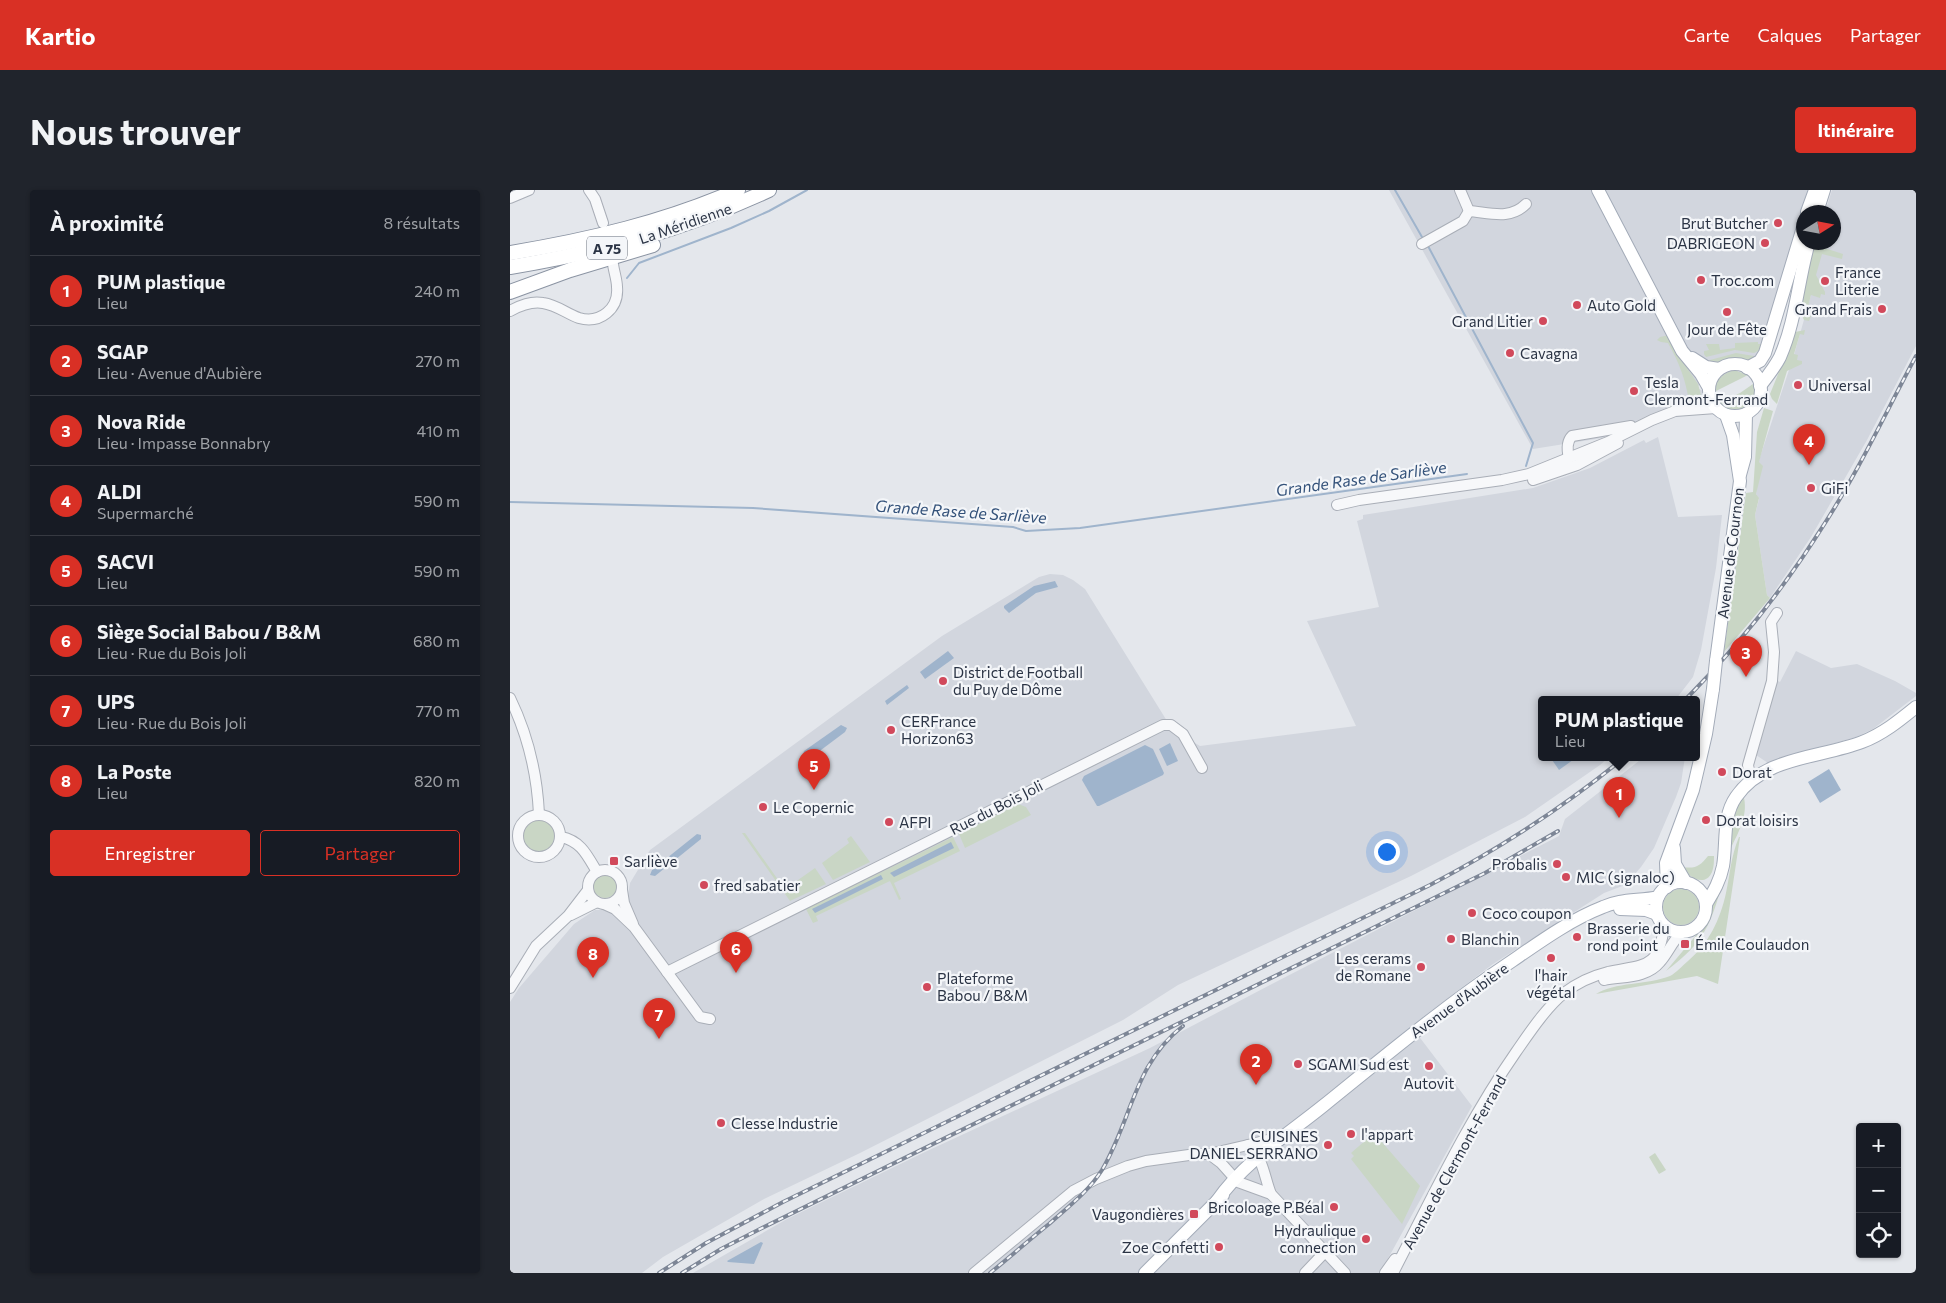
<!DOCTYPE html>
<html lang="fr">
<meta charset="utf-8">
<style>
body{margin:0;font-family:Commissioner,sans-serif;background:#20242c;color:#f1f3f6}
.controls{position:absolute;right:15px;bottom:15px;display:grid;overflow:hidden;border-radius:5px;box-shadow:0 1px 4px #0004}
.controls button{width:45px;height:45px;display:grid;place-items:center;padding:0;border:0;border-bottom:1px solid #363941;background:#171b24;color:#f1f3f6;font:25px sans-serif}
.compass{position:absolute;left:1286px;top:15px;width:45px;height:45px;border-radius:50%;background:#171b24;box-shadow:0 1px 4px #0004;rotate:79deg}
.you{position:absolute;left:876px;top:661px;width:18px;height:18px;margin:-12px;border:4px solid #fff;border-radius:50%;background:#1a73e8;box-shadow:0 0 0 8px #1a73e833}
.badge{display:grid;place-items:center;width:32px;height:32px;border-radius:50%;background:#d93025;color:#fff;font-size:16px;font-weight:700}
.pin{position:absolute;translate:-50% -41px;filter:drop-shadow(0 1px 2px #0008)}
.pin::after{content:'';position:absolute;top:26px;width:18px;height:15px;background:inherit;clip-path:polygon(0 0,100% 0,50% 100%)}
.popup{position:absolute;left:1028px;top:506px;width:162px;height:65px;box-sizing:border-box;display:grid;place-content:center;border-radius:5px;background:#171b24;filter:drop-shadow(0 1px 4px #0005);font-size:16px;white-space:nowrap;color:#9ea1a6}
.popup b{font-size:19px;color:#f1f3f6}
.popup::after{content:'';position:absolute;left:50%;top:100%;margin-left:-10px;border:10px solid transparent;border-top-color:#171b24}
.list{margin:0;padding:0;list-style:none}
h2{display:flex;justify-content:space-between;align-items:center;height:65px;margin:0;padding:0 20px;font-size:21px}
h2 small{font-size:16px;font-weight:400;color:#9ea1a6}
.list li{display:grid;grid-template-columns:32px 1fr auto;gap:15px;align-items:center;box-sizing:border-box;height:70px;padding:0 20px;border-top:1px solid #363941}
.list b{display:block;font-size:19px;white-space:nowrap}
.list p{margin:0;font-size:16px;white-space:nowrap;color:#9ea1a6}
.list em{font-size:16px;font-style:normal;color:#9ea1a6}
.actions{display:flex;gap:10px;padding:15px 20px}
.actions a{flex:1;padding:11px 0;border:1px solid #d93025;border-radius:5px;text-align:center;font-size:18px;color:#d93025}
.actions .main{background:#d93025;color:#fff}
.icon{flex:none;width:28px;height:28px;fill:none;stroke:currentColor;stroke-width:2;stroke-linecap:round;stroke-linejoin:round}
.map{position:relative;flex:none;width:1406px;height:1083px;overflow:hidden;border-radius:5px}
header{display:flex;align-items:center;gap:30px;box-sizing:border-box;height:70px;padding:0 25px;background:#d93025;color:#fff}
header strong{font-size:24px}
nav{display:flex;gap:28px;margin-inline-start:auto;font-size:18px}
.intro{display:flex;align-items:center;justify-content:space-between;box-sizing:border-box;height:120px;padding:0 30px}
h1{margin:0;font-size:35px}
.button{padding:12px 22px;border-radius:5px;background:#d93025;color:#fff;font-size:18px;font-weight:700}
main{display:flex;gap:30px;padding:0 30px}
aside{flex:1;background:#171b24;border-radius:5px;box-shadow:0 1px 4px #0004}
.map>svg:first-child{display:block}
</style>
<header>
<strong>Kartio</strong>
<nav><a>Carte</a><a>Calques</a><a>Partager</a></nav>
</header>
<div class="intro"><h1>Nous trouver</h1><a class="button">Itinéraire</a></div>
<main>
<aside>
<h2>À proximité<small>8 résultats</small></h2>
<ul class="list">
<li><span class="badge">1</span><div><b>PUM plastique</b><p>Lieu</p></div><em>240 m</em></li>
<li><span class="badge">2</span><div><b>SGAP</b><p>Lieu · Avenue d'Aubière</p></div><em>270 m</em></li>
<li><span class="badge">3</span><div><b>Nova Ride</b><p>Lieu · Impasse Bonnabry</p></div><em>410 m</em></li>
<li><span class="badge">4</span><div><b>ALDI</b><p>Supermarché</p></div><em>590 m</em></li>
<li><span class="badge">5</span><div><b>SACVI</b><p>Lieu</p></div><em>590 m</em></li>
<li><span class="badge">6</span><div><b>Siège Social Babou / B&amp;M</b><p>Lieu · Rue du Bois Joli</p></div><em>680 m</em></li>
<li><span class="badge">7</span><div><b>UPS</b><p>Lieu · Rue du Bois Joli</p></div><em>770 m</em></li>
<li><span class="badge">8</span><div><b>La Poste</b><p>Lieu</p></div><em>820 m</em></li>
</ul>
<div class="actions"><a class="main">Enregistrer</a><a>Partager</a></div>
</aside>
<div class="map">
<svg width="1406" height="1083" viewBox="0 0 1406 1083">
<rect width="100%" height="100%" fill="#e4e7ec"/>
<g fill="#d2d6de">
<path d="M 879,0 L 1301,0 L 1295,15 L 1260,163 L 1233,175 L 1218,175 L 1211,173 L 1201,177 L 1187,198 L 1199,204 L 1200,207 L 1188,209 L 1185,212 L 1132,230 L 1092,248 L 1023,259 Z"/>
<path d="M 1322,0 L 1406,0 L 1406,156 L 1357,250 L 1301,347 L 1260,408 L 1257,405 L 1245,325 L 1249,309 L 1246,304 L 1248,273 L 1284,165 L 1301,105 L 1297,84 L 1306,53 L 1324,52 L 1324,22 L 1315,22 Z"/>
<path d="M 1148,247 L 1168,327 L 1212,325 L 1206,378 L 1191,460 L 1183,487 L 1166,509 L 1032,509 L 1032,567 L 1099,567 L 1090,575 L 1015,627 L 901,686 L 668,795 L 613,830 L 350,963 L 254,1009 L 153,1067 L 132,1083 L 0,1083 L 0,812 L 9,798 L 64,734 L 85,720 L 97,720 L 118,706 L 120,693 L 140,660 L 432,446 L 529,387 L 540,384 L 553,385 L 563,390 L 575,399 L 662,539 L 690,556 L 846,536 L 797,431 L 869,417 L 847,331 L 853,329 L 853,325 L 1023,298 L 1080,278 L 1134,250 L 1136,253 Z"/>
<path d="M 1286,461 L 1321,478 L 1347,474 L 1385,491 L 1406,503 L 1406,506 L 1363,539 L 1346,547 L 1258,573 L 1246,565 L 1266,490 L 1270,492 Z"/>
<path d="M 1134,567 L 1175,567 L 1171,593 L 1166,607 L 1144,658 L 1131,677 L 1115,695 L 1094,703 L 983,774 L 901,836 L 962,916 L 870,1083 L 183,1083 L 277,1029 L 417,961 L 640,858 L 760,795 L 1049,646 L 1055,629 Z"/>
</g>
<g fill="#c9d6c5">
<path d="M 1305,55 L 1333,64 L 1332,69 L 1312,64 L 1306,85 L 1315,102 L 1315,105 L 1311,104 L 1310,108 L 1301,105 L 1296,125 L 1301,126 L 1299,131 L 1294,130 C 1285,115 1300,72 1305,55 Z"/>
<path d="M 1295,140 L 1294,145 L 1290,144 L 1284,164 L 1288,165 L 1287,170 L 1292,171 L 1292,174 L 1277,181 L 1267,214 L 1262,209 L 1260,204 L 1285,142 Z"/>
<path d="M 1159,145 L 1175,175 L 1188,194 L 1191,205 L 1187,213 L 1159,219 L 1158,216 L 1179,212 C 1176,191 1169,172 1158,153 L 1151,152 L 1147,150 L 1150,147 Z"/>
<path d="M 1248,152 L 1248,154 L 1254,154 L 1252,159 L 1244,163 L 1225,160 L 1196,167 L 1194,164 L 1194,161 L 1199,160 L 1196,154 L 1209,154 L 1210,160 L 1225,158 L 1225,153 Z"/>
<path d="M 1226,163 L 1244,166 L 1246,169 C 1237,172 1233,171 1224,171 C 1215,171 1207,174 1198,175 L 1200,170 Z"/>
<path d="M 1221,181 L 1227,181 L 1238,185 L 1204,202 C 1205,191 1211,185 1221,181 Z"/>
<path d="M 1243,194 C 1251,218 1226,230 1208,213 L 1230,203 Z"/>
<path d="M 1254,218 L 1263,221 L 1249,272 L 1253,276 L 1246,304 L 1249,308 L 1245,325 L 1257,405 L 1260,408 L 1214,462 L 1236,303 L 1243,302 L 1247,242 Z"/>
<path d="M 1232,606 L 1234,608 C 1238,626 1228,643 1221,658 L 1222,627 Z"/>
<path d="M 508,614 L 516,617 L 521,625 L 455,658 L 449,644 Z"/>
<circle cx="30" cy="646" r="18"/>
<path d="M 232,643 L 235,643 L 271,694 L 277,690 L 281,695 L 305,678 L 316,694 L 280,711 Z"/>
<path d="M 341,646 L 360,672 L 323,690 L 312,673 L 339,653 L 337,649 Z"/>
<path d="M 443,647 L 450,661 L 384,693 L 391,709 L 389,710 L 380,691 L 306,726 L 308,731 L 303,733 L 296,719 Z"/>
<path d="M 1229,647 L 1230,647 L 1208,794 L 1187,786 L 1086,804 C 1104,792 1138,795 1160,786 C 1166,783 1172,776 1178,771 C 1199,753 1210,730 1216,703 C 1220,684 1221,666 1229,647 Z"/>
<path d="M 1198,666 L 1204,666 C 1204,671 1204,677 1202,682 C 1195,698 1178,687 1172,677 C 1186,679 1190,676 1198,666 Z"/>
<circle cx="95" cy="696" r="12"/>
<circle cx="1171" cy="717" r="18"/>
<path d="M 1210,701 C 1199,741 1189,756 1156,781 L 1188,743 L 1198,724 L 1199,718 Z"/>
<path d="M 864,943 L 910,996 L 892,1034 L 841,969 L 844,966 L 841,963 Z"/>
<path d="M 1145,963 L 1156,980 L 1149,984 L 1139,967 Z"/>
</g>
<g fill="#9fb4cc">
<path d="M 545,391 L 548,397 L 526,403 L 499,423 L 494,418 L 494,416 L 524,396 Z"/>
<path d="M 438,461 L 444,468 L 415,489 L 410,482 Z"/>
<path d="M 397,495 L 399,498 L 377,515 L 375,511 Z"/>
<path d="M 331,535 L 337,538 L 335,542 L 299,569 L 295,568 L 293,564 L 294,561 Z"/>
<path d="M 660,553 L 668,571 L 657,576 L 649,559 Z"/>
<path d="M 635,555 L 643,559 L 654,583 L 653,585 L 589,616 L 587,616 L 572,590 L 574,586 Z"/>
<path d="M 1040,567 L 1067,567 L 1049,580 Z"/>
<path d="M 1319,579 L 1331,600 L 1310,613 L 1298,592 Z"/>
<path d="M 187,644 L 191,645 L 191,649 L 145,686 L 140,685 L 142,680 Z"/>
<path d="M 441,652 L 444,658 L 384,687 L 380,683 Z"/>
<path d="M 371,685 L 373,689 L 305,723 L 302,719 Z"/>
<path d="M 251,1052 L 253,1053 L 244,1074 L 218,1072 L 217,1071 Z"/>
</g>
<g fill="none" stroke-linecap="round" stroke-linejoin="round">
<g stroke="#9fb4cc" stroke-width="2">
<path d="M 885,0 L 912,47"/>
<path d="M 918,56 L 1023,253 L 1016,276"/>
<path d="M 117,88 L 129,73 L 221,38 L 259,21 L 297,0"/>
<path d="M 0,312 L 243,318 L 503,337 L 516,341 L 570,338 L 957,284"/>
</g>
<g stroke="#a9aeb7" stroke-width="12">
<g id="minor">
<path d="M 79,0 L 85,9 L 93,33"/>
<path d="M 950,0 L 959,21"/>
<path d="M 0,8 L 19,0"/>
<path d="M 959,21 C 981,23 1000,30 1016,14"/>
<path d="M 912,54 L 953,31 L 959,21"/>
<path d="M 0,121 C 11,115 21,111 33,113 C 47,115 57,124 69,128 C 90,134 109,119 107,97 C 107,90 104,82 103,74"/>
<path d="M 1185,218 L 1192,214 L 1200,207"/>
<path d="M 1059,268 C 1057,260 1056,252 1062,246 L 1121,236"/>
<path d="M 1023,290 L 1067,275 L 1108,253"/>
<path d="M 827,315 L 849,310 L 992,290 L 1019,284 L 1098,252 L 1142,230 L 1165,221 L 1206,218"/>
<path d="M 0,508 C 18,545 27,583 29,624"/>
<path d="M 1241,591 L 1238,575 L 1262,491 L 1264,462 L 1261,432 L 1267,423"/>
<circle cx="29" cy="646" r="21"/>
<path d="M 51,647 C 71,651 77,665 87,682"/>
<circle cx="95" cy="697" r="17"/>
<path d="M 112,700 L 114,713 L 123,734"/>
<path d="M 94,714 L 105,719 L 124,737 L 190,827 L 200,829"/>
<path d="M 61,725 L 87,712"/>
<path d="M 157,782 L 653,535 L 661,535 L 673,544 L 692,578"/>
<path d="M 1094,790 C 1113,786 1136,789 1150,772 C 1158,763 1162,752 1171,743"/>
<path d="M 0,798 L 26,756 L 58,726 L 78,700"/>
<path d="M 738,955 L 770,947"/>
<path d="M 699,964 L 711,973 L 728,992 L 761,1004"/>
<path d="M 464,1083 L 563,1001 L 586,989 L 618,976 L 636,971 L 686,964 L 699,964 L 738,955 C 754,968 754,987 761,1004 L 835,1083"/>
<path d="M 795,1083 L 814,1063"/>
<path d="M 875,1083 L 885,1069"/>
<path d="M 883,1083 C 922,1008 958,931 1006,862 C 1020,842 1035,819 1054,803 C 1067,793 1082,786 1098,782 C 1134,774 1149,780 1154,736"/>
</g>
</g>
<g stroke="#a3abb8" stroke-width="14">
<g id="major">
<path d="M 1088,0 L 1172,161 L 1191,184 L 1199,198"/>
<path d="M 1297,22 L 1305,0"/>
<path d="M 1307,22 L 1314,0"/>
<path d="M 1182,168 L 1196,177 L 1209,179"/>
<circle cx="1225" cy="200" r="26"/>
<path d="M 1237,178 L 1250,171 L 1255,163 L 1294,34"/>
<path d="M 1250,196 C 1257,187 1265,177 1270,167 C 1286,131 1288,90 1299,52"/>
<path d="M 1230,285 L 1235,267 L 1236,224"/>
<path d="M 1206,471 L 1230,291 L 1223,245 L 1216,225"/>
<path d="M 1164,658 L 1165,674 L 1176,693"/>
<circle cx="1171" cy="717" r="25"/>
<path d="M 1157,697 L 1156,673 L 1183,600 L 1196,544 L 1203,499"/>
<path d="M 1196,714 C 1204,701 1210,691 1213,676 C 1217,653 1212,627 1226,607 C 1254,566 1311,568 1352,552 C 1373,544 1390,530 1406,517"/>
<path d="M 1110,719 L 1136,720 L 1147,724"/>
<path d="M 707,1011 C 734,972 777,945 813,916 C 875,866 936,815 1002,771 C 1031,751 1060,730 1093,717 C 1110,709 1129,711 1148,707"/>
<path d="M 635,1083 L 713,1005"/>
</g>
</g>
<g stroke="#8b94a3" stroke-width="16">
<g id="highway">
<path d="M 0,63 C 79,50 155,32 228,0"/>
<path d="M 0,77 C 92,62 175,39 259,0"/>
<path d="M 0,102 L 60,80 L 143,55"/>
</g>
</g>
<use href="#minor" stroke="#f7f8fa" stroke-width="10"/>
<use href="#major" stroke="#fff" stroke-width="12"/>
<use href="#highway" stroke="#fff" stroke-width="14"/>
<g stroke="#7d8696" stroke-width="4">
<g id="rail">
<path d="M 1176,509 C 1229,455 1275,397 1315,333 C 1349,280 1376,222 1406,166"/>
<path d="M 149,1083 L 196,1053 L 273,1012 L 920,695 C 989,659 1054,617 1115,567"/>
<path d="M 172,1083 L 211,1059 L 250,1039 L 975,683 L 1048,641"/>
<path d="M 480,1083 C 500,1067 519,1050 539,1034 C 558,1017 578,1002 592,980 C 622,929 624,874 673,836"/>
</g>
</g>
<use href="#rail" stroke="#f4f6f9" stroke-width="2" stroke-dasharray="5.5" stroke-linecap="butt"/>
<g stroke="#a3abb8" stroke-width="14" stroke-linecap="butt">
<path id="major-bridge" d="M 1203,499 L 1206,471"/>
</g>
<use href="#major-bridge" stroke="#fff" stroke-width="12"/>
</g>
<g fill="#d1495b" stroke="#f4f6f9" stroke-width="2">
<circle cx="1268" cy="33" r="5"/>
<circle cx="1255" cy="53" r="5"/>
<circle cx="1191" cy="90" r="5"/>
<circle cx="1315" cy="91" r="5"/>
<circle cx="1067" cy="115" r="5"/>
<circle cx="1372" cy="119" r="5"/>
<circle cx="1217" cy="122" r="5"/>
<circle cx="1033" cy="131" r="5"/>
<circle cx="1000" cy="163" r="5"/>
<circle cx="1288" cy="195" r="5"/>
<circle cx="1124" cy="201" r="5"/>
<circle cx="1301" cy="298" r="5"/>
<circle cx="433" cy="491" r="5"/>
<circle cx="381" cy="540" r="5"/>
<circle cx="1212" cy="582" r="5"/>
<circle cx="253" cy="617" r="5"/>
<circle cx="1196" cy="630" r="5"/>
<circle cx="379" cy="632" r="5"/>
<rect x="99" y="666" width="10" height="10" rx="2.5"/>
<circle cx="1047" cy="674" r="5"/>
<circle cx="1056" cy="687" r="5"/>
<circle cx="194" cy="695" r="5"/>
<circle cx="962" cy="723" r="5"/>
<circle cx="1067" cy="747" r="5"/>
<circle cx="941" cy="749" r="5"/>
<rect x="1170" y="749" width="10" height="10" rx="2.5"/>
<circle cx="1041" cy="768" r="5"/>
<circle cx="911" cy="777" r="5"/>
<circle cx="417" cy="797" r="5"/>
<circle cx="788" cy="874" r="5"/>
<circle cx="919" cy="876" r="5"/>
<circle cx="211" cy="933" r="5"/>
<circle cx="841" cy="944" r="5"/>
<circle cx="818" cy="955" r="5"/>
<circle cx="824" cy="1017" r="5"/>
<rect x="679" y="1019" width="10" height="10" rx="2.5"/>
<circle cx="856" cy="1049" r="5"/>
<circle cx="709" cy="1057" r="5"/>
</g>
<g text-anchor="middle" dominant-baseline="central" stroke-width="4.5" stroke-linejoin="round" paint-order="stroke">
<rect fill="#f4f6f9" stroke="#676e7b" stroke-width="1" x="77" y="46.5" width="40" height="23" rx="4"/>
<g font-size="14" font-weight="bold" fill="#2b3445">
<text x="97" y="58">A 75</text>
</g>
<g font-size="15" fill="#2b3445" stroke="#f4f6f9">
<text transform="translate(175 33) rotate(-19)">La Méridienne</text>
<text transform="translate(1220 363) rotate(-83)">Avenue de Cournon</text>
<text transform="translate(486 617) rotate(-27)">Rue du Bois Joli</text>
<text transform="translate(949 810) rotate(-36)">Avenue d'Aubière</text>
<text transform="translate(944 972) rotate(-61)">Avenue de Clermont-Ferrand</text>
</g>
<g font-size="15" fill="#2b3445" stroke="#f4f6f9" text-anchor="start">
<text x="1258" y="33" text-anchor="end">Brut Butcher</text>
<text x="1245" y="53" text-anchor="end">DABRIGEON</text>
<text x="1325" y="82">France<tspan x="1325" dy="17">Literie</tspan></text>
<text x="1201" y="90">Troc.com</text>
<text x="1077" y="115">Auto Gold</text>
<text x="1362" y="119" text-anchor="end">Grand Frais</text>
<text x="1023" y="131" text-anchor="end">Grand Litier</text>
<text x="1217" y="139" text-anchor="middle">Jour de Fête</text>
<text x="1010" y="163">Cavagna</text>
<text x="1134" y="192">Tesla<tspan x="1134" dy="17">Clermont-Ferrand</tspan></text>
<text x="1298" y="195">Universal</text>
<text x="1311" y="298">GiFi</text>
<text x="443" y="482">District de Football<tspan x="443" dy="17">du Puy de Dôme</tspan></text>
<text x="391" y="531">CERFrance<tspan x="391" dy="17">Horizon63</tspan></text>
<text x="1222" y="582">Dorat</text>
<text x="263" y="617">Le Copernic</text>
<text x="1206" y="630">Dorat loisirs</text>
<text x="389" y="632">AFPI</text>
<text x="114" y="671">Sarliève</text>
<text x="1037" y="674" text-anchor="end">Probalis</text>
<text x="1066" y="687">MIC (signaloc)</text>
<text x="204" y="695">fred sabatier</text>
<text x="972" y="723">Coco coupon</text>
<text x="1077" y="738">Brasserie du<tspan x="1077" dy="17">rond point</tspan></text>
<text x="951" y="749">Blanchin</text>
<text x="1185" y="754">Émile Coulaudon</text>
<text x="901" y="768" text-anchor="end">Les cerams<tspan x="901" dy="17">de Romane</tspan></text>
<text x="1041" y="785" text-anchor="middle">l'hair<tspan x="1041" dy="17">végétal</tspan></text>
<text x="427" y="788">Plateforme<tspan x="427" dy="17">Babou / B&amp;M</tspan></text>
<text x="798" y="874">SGAMI Sud est</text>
<text x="919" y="893" text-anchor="middle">Autovit</text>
<text x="221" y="933">Clesse Industrie</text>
<text x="851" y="944">l'appart</text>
<text x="808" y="946" text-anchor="end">CUISINES<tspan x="808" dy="17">DANIEL SERRANO</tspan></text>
<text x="814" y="1017" text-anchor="end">Bricoloage P.Béal</text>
<text x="674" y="1024" text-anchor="end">Vaugondières</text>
<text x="846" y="1040" text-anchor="end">Hydraulique<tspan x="846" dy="17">connection</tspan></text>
<text x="699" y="1057" text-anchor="end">Zoe Confetti</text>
</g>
<g font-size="16" font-style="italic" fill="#34527a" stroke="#f4f6f9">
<text transform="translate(851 288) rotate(-8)">Grande Rase de Sarliève</text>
<text transform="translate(451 321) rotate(4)">Grande Rase de Sarliève</text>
</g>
</g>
</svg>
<div class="controls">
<button>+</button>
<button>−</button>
<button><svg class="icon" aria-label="locate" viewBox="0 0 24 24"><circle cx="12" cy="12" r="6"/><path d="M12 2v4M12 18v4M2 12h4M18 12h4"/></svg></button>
</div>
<svg class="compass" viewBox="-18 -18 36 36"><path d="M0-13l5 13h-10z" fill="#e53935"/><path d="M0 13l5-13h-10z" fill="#9ea1a6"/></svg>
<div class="you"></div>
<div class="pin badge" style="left:1109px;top:628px">1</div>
<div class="popup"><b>PUM plastique</b>Lieu</div>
<div class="pin badge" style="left:746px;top:895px">2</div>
<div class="pin badge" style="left:1236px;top:487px">3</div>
<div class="pin badge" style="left:1299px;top:275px">4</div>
<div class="pin badge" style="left:304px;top:600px">5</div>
<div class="pin badge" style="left:226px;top:783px">6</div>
<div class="pin badge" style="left:149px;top:849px">7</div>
<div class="pin badge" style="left:83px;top:788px">8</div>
</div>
</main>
